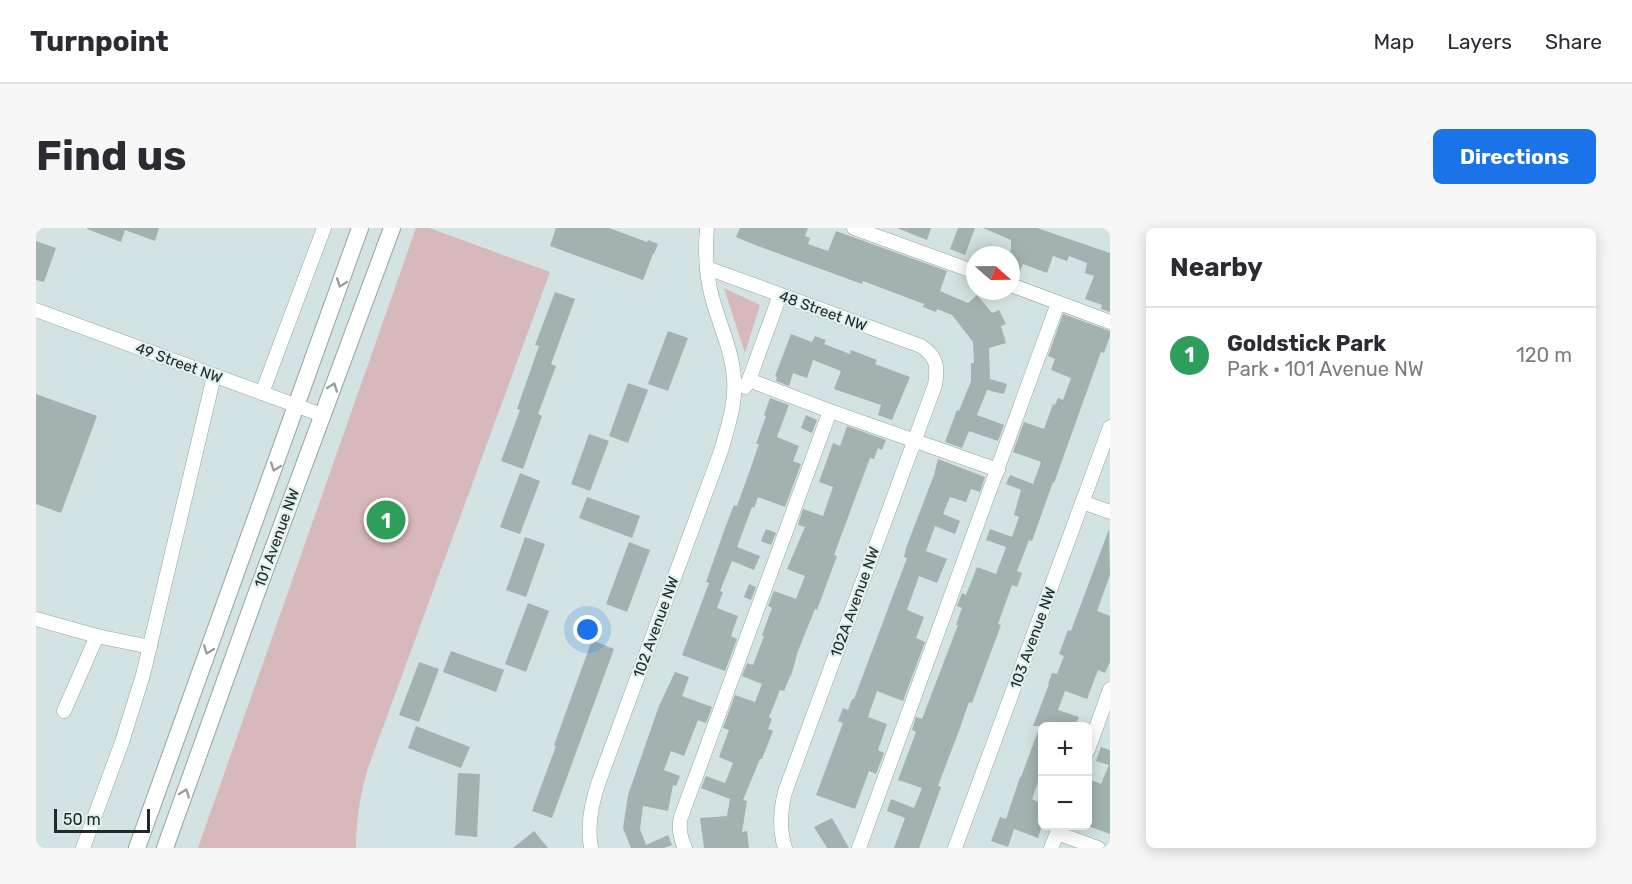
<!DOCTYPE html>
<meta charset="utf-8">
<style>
body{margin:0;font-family:Rubik,sans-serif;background:#f7f7f7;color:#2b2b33}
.controls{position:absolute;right:18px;bottom:18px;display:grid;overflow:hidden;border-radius:9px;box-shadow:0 3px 15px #0003}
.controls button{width:54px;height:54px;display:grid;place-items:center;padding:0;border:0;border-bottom:2px solid #e1e1e2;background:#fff;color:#2b2b33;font:30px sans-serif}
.compass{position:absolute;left:930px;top:18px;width:54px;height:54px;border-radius:50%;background:#fff;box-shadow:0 3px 15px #0003;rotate:110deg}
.scale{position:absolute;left:18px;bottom:15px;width:96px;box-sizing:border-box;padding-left:6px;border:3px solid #232828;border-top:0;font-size:16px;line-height:21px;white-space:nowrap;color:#232828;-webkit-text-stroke:4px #e0f0ef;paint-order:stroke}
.you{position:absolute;left:552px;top:402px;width:21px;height:21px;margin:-15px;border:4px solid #fff;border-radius:50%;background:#1a73e8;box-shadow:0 0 0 9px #1a73e833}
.badge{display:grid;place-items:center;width:39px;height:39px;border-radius:50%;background:#1a73e8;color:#fff;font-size:20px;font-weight:700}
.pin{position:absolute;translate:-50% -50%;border:3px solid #fff;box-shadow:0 2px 6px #0006}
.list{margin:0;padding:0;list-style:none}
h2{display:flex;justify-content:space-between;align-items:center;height:78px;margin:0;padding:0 24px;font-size:26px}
h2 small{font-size:20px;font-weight:400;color:#7c7c81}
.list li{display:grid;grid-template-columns:39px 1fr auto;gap:18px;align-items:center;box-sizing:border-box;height:96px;padding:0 24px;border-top:2px solid #e1e1e2}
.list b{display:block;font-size:22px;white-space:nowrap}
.list p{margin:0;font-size:20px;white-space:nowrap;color:#7c7c81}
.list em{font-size:20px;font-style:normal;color:#7c7c81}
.map{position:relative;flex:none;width:1074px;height:620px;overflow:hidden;border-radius:9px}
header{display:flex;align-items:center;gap:36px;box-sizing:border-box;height:84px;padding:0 30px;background:#fff;border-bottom:2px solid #e1e1e2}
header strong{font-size:28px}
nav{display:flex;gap:33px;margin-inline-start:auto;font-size:21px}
.intro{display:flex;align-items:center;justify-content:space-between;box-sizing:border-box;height:144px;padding:0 36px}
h1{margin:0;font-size:42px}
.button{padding:15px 27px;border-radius:9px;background:#1a73e8;color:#fff;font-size:21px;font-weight:700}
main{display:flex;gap:36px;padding:0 36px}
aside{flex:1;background:#fff;border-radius:9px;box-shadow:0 3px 15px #0003}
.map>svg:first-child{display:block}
</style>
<header>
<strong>Turnpoint</strong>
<nav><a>Map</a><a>Layers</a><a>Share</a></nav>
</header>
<div class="intro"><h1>Find us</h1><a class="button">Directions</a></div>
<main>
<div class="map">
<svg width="1074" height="620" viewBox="0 0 1074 620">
<rect width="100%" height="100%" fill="#d3e2e2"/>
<g fill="#d8b9bb">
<path d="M 380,0 L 393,0 L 514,44 L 332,540 C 324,567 320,592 320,620 L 162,620 Z"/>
<path d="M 688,60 L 724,77 L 709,125 Z"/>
</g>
<g fill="#a3b2b1">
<path d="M 51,0 L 123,0 L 119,13 L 89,2 L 85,14 L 51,1 Z"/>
<path d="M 520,0 L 573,0 L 611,14 L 612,12 L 622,16 L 618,26 L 617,26 L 607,52 L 514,18 Z"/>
<path d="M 704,0 L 772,0 L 769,8 L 774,10 L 772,16 L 792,23 L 800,3 L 911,43 L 904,63 L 932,75 L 941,67 L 956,85 L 963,82 L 970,96 L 965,98 L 970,115 L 953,120 L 954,151 L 971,156 L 968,166 L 951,162 L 941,187 L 968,197 L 962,213 L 933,203 L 926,220 L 909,214 L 921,182 L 923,183 L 935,153 L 935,135 L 938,135 L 937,114 L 916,87 L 901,81 L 900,84 L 887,79 L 888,76 L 827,53 L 826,56 L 719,17 L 700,9 Z"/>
<path d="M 861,0 L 895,0 L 891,12 Z"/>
<path d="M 922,0 L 939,0 L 929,27 L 914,21 Z"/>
<path d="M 947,0 L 1001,0 L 1074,25 L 1074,84 L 1065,81 L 1066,77 L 1049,71 L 1058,48 L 1049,45 L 1051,35 L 1033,28 L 1031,33 L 1017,28 L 1011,45 L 987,36 L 981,50 L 975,48 L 975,27 L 973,27 L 975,21 L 975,12 Z"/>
<path d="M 0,13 L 20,20 L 8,54 L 0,52 Z"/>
<path d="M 519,64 L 539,71 L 515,136 L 520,138 L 502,186 L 506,188 L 487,241 L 465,233 L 484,182 L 481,181 L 503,118 L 499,117 Z"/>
<path d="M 1027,86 L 1074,103 L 1074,108 L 1068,125 L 1065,124 L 1018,255 L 1017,254 L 996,313 L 993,312 L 981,343 L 986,345 L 981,359 L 976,357 L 962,396 L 965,397 L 936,475 L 933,474 L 924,500 L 902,558 L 905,559 L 883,620 L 858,620 L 869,590 L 851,583 L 855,571 L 878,580 L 886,560 L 862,552 L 880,504 L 876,502 L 880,489 L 886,491 L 922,397 L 920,397 L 926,380 L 921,378 L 926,365 L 930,367 L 941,339 L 960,346 L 970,319 L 950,312 L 954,301 L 976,309 L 983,289 L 978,287 L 985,262 L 970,256 L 974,247 L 997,256 L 1005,234 L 977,224 L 988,194 L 1008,201 L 1017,176 L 1019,177 L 1022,170 L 1027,172 L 1035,150 L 1015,142 L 1019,131 L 1012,128 Z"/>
<path d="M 632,103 L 652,110 L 632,163 L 612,156 Z"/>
<path d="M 755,106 L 776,114 L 779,108 L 790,112 L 788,116 L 814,126 L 815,122 L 841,132 L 839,136 L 874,149 L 856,192 L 842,187 L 845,177 L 798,161 L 805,143 L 777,132 L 771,150 L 757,145 L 753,158 L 740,153 L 741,149 L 739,148 Z"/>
<path d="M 592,155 L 612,162 L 592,215 L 573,208 Z"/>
<path d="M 0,166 L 61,188 L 25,285 L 0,276 Z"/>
<path d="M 734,170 L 753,177 L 741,209 L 763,218 L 757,233 L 765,236 L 749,279 L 722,269 L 718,280 L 716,279 L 701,319 L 724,328 L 718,342 L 696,333 L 684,363 L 687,364 L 681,380 L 702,388 L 695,408 L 701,411 L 689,443 L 646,427 L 673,355 L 670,354 L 689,300 L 698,277 L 701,278 L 715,239 L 723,216 L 720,216 L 730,188 L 728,187 Z"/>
<path d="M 770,187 L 781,192 L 776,205 L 765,200 Z"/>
<path d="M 811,198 L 850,212 L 846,222 L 842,220 L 838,231 L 834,230 L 798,327 L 801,328 L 781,382 L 779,381 L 762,423 L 755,448 L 754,448 L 748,463 L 744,462 L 733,489 L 736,491 L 732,501 L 737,503 L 726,531 L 724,531 L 707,572 L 711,573 L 706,604 L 711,603 L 713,620 L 668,620 L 664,590 L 691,588 L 694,571 L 665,560 L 670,548 L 689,555 L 697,535 L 683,529 L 693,502 L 687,500 L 699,467 L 719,474 L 726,456 L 706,448 L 711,435 L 717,437 L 728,408 L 726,407 L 736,380 L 732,378 L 738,363 L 760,371 L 769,348 L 751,341 L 769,299 L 762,297 L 767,281 L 787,288 L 797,259 L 783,254 L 797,215 L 804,218 Z"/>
<path d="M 553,206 L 573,213 L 554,263 L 535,256 Z"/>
<path d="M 902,231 L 949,249 L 944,264 L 935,261 L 930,274 L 914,269 L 907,286 L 924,293 L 919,306 L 899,298 L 890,323 L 911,331 L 901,355 L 883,348 L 871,382 L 888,389 L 880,410 L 889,414 L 867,473 L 841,463 L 832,489 L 851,496 L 842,522 L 848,525 L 840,546 L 833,543 L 819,581 L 780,567 L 807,495 L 802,493 L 807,480 L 812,482 L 816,471 L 818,471 L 871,330 L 868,329 L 870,320 L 898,247 Z"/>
<path d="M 484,245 L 504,253 L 484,306 L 464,299 Z"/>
<path d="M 551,269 L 604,288 L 596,310 L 543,290 Z"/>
<path d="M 730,301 L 740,305 L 735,317 L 725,313 Z"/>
<path d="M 1073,301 L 1074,347 L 1061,383 L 1074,388 L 1074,434 L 1069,445 L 1062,442 L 1051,471 L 1029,463 L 1022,482 L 1043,489 L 1039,498 L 1006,498 L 1006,552 L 1003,551 L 996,571 L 1006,576 L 1006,597 L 1002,610 L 978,601 L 972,619 L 955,613 L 964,589 L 970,591 L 984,549 L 985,549 L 1004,498 L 997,498 L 1013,456 L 1012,456 L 1016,445 L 1021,446 L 1028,428 L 1023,426 L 1032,402 L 1035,403 Z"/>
<path d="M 489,309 L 509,316 L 490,369 L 470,362 Z"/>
<path d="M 593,314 L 614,322 L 591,384 L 570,376 Z"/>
<path d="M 713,356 L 720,359 L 715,372 L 708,369 Z"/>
<path d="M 492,375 L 513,383 L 490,444 L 469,436 Z"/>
<path d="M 556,412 L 578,421 L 516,590 L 496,583 L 520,518 L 518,517 Z"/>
<path d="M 415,423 L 468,442 L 460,464 L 407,444 Z"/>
<path d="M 383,434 L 403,441 L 383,494 L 363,487 Z"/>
<path d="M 639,444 L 653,449 L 646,468 L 676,479 L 670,495 L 662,492 L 648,528 L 635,523 L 628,542 L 644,548 L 640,558 L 637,557 L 632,583 L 607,578 L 604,601 L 610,617 L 632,607 L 636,617 L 628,620 L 595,620 L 587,600 L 592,567 L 623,478 Z"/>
<path d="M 380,498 L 434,519 L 425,540 L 372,520 Z"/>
<path d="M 1065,519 L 1074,522 L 1074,606 L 1052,598 L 1052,562 L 1055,552 L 1065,556 L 1073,537 L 1060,533 Z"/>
<path d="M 422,545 L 444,546 L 441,609 L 419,607 Z"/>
<path d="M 796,590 L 813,620 L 791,620 L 778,599 Z"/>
<path d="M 498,603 L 512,620 L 477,620 Z"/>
</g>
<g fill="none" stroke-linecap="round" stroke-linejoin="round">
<g stroke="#95a3a3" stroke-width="15">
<g id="minor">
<path d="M 818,0 L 939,44"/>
<path d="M 671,40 L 885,118 C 901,129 902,138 899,157 L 749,564 C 744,584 743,601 749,620"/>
<path d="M 975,57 L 1074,94"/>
<path d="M 0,82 L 286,187"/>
<path d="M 713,152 L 794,183 L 962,242"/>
<path d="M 709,159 L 713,152 L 744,67"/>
<path d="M 226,165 L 288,0"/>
<path d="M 1046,274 L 1074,284"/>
<path d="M 0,391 L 61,408"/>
<path d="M 28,483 L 61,408 L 114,419"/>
<path d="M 1052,522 L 1074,461"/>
<path d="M 1021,605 L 1062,620"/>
<path d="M 47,620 L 86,514 L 107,447 L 178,148"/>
<path d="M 555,620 C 551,598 555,577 562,556 L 685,223 C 692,199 700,175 698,150 C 696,122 683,96 676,69 C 670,47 669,23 671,0"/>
<path d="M 649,620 C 644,609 642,600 645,589 L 794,183"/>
<path d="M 823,620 L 1022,75"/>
<path d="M 919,620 L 1074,199"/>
<path d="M 1015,620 L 1024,598"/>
</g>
</g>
<g stroke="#95a3a3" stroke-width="18">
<g id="major">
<path d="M 101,620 L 324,0"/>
<path d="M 129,620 L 218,372 L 356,0"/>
</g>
</g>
<use href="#minor" stroke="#fff" stroke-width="14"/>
<use href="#major" stroke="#fff" stroke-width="16"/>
</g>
<defs><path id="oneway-chevron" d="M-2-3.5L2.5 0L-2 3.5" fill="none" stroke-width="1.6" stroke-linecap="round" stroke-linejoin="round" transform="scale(1.5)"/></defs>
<g stroke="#9c9e9e">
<use href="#oneway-chevron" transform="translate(305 55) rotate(110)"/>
<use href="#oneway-chevron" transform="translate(297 159) rotate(-70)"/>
<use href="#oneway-chevron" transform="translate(239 239) rotate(110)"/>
<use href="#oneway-chevron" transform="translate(172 422) rotate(110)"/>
<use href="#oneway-chevron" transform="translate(149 565) rotate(-70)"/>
</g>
<g text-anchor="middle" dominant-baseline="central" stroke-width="4.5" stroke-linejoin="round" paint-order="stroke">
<g font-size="15" fill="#232828" stroke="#e0f0ef">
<text transform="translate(787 83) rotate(20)">48 Street NW</text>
<text transform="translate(143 135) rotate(20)">49 Street NW</text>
<text transform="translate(241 310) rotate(-70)">101 Avenue NW</text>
<text transform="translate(819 374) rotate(-70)">102A Avenue NW</text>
<text transform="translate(620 399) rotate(-70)">102 Avenue NW</text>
<text transform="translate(997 410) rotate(-70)">103 Avenue NW</text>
</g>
</g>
</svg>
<div class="controls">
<button>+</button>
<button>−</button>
</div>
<svg class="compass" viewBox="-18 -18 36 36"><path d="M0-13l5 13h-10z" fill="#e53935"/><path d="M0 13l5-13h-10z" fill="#7c7c81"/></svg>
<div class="scale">50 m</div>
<div class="you"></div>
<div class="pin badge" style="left:350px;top:292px;background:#2e9e5b">1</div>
</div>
<aside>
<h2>Nearby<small></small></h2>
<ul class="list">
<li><span class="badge" style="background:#2e9e5b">1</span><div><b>Goldstick Park</b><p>Park · 101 Avenue NW</p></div><em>120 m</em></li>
</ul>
</aside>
</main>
